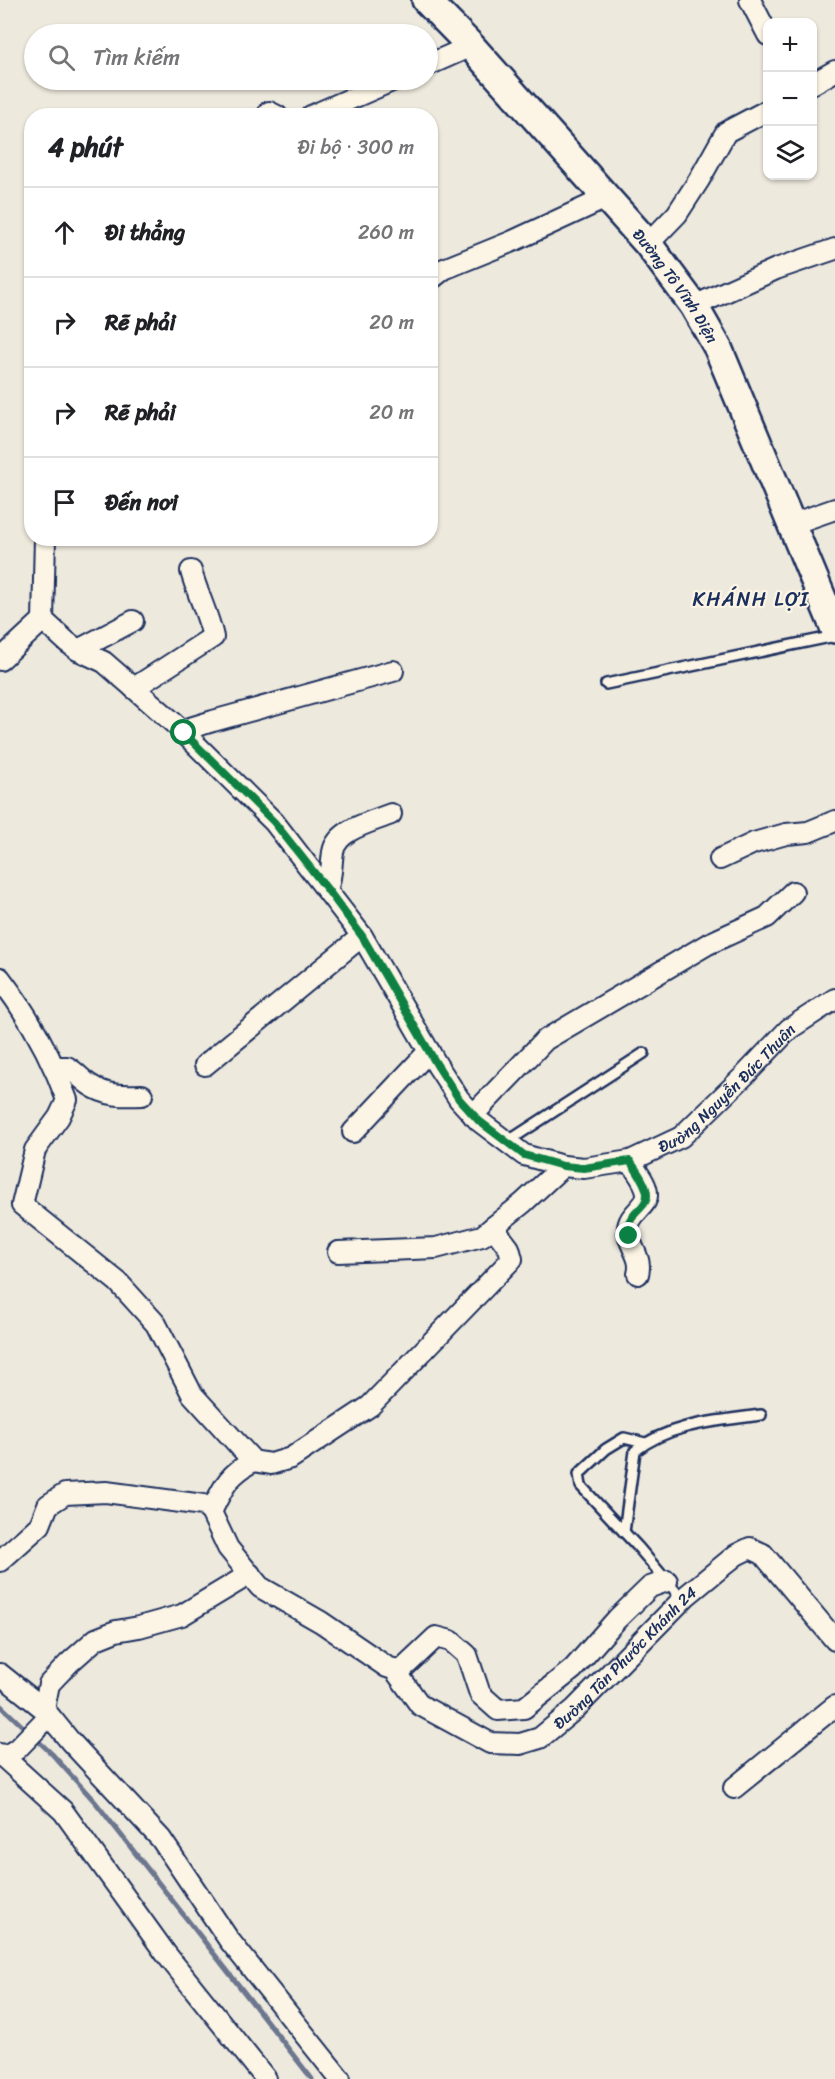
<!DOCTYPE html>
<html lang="vi">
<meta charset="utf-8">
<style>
body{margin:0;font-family:Sriracha,sans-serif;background:#f2f2f2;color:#202124}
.controls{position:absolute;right:18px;top:18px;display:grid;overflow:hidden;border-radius:12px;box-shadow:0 2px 4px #0004}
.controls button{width:54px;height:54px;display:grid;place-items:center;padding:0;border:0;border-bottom:2px solid #e0e0e0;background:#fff;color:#202124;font:30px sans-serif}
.stop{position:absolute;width:18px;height:18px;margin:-14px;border:4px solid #0b8043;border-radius:50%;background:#fff}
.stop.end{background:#0b8043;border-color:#fff;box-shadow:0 2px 6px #0008}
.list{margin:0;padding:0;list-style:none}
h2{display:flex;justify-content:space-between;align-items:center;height:78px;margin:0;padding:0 24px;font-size:26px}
h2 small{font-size:20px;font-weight:400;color:#757577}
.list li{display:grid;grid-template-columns:39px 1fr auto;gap:18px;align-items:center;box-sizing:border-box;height:90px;padding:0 24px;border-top:2px solid #e0e0e0}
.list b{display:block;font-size:22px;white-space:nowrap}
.list em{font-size:20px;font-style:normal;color:#757577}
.icon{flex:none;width:33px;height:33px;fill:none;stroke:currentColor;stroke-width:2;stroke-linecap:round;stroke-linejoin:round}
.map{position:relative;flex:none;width:835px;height:2079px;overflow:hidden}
.search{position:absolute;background:#fff;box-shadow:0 2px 4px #0004;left:24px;top:24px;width:414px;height:66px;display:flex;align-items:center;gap:15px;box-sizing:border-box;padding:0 21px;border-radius:33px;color:#757577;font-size:22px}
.panel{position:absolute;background:#fff;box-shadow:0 2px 4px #0004;left:24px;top:108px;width:414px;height:438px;border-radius:24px}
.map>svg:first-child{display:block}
</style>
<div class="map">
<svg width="835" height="2079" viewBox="0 0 835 2079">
<rect width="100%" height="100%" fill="#eee9dd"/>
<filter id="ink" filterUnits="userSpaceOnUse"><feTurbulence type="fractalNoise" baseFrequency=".0167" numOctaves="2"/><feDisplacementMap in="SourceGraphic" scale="12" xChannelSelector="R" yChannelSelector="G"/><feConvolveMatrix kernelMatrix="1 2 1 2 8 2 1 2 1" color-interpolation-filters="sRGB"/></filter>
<g filter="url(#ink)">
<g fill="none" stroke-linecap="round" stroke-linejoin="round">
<path stroke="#6c778f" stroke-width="5" d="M 0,1705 L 52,1754 L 96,1803 L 312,2079"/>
<g stroke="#1b2f5e" stroke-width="14">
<g id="lane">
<path d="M 606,684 L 835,636"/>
<path d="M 507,1142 L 644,1053"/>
<path d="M 645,1443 L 624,1438 L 606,1449 L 579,1474 L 581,1486 L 638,1547 L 682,1599"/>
<path d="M 624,1532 L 635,1451 C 670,1423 719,1421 761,1415"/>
</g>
</g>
<g stroke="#1b2f5e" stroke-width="24">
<g id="street">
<path d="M 750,0 L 768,35"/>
<path d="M 428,65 L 471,46"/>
<path d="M 812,84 L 835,71"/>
<path d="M 269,112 L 277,116"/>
<path d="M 311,116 L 394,80"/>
<path d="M 648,244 L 677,214 L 699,180 L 726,132 L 768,110"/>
<path d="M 430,280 L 444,269 L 513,241 L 606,198"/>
<path d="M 694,306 L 776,269 L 835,249"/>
<path d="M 792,524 L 835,509"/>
<path id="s1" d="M 45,538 L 43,620 L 67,642 L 78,650 L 104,662 L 134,688 L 176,725 L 274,822 L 362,936 L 437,1065 L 459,1099 L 479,1121 L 524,1155 L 563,1166 L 584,1168 L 630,1161 L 681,1137 L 745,1075 L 789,1029 L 835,999"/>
<path d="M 78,650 L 133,621"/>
<path d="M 0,660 L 43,620"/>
<path d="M 134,688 L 213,637 C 208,614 197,593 191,571"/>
<path d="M 184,733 L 190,728 L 213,721 L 393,671"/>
<path d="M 720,859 L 754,843 L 786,834 L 808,832 L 835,821"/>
<path d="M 327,889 C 332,877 331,865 333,852 C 337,829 372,822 391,814"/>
<path d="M 0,978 C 29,1016 51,1055 67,1100 L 59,1117 L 35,1150 L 22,1205 L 118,1282 L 156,1324 L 192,1394 L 253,1461 L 271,1464 L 291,1458 L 370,1406 L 512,1259 L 509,1248 L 493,1227"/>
<path d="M 205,1065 L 362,936"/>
<path d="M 55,1067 L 67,1067 C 76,1072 82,1080 90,1085 C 106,1096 124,1096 142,1095"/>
<path d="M 473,1115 L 545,1040 L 708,944 L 767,917 L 793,892"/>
<path d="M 353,1132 L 429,1051"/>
<path d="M 630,1161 C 635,1170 647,1183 647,1194 C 648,1207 627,1214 628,1230 C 628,1246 643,1257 638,1274"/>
<path d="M 338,1252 L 436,1248 L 482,1236 L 523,1203 L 563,1166"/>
<path d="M 211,1512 C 224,1486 227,1476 253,1461"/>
<path d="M 0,1561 L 40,1525 L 48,1505 L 65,1494 L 106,1492 L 203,1505 L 211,1512 L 228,1548 L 260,1587 L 321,1622 L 387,1667 L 400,1671 L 436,1637 L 451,1641 L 467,1655 L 480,1694 L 498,1710 L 524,1708 L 573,1669 L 617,1619 L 650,1587 L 667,1581"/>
<path id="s2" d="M 394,1669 L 420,1705 L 490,1743 L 520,1744 L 540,1738 L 575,1709 L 686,1596 L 736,1555 L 750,1548 L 763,1554 L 835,1640"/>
<path d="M 0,1674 L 44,1709 L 70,1741 L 161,1839 L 229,1940 L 340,2079"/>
<path d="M 44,1709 L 49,1684 L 69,1663 L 96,1639 L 116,1631 L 139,1627 L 182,1615 L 250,1574"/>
<path d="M 0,1754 L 63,1811 L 166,1954 L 266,2079"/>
<path d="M 4,1757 L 17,1749 L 49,1716"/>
<path d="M 734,1788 L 835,1706"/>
</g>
</g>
<g stroke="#1b2f5e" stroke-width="32">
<g id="secondary">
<path id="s3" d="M 426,0 L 471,46 L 648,244 L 694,306 L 718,348 L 835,629"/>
</g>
</g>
<use href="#lane" stroke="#fcf5e5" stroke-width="9"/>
<use href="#street" stroke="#fcf5e5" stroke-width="20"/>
<use href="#secondary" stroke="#fcf5e5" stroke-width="27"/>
</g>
</g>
<g fill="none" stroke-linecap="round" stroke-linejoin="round" filter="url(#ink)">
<path stroke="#0b8043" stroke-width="8" d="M 184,733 L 274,822 L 327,889 L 362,936 L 437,1065 L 459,1099 L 479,1121 L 524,1155 L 563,1166 L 584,1168 L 630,1161 C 636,1170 647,1184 647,1195 C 647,1211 622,1214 629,1236"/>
</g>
<g text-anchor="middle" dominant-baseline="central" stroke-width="4.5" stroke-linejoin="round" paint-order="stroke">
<g font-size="16" fill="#1b2f5e" stroke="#fcf5e5">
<text stroke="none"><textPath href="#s3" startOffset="380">Đường Tô Vĩnh Diện</textPath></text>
<text stroke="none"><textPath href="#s1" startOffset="1041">Đường Nguyễn Đức Thuận</textPath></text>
<text stroke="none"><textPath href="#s2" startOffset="292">Đường Tân Phước Khánh 24</textPath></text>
</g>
<g font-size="20" letter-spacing="1.5" fill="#1b2f5e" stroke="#fcf5e5">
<text x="751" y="599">KHÁNH LỢI</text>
</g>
</g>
</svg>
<div class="controls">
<button>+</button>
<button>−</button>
<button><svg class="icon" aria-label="layers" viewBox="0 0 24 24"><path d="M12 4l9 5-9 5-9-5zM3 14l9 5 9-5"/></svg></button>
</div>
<div class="stop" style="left:184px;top:733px"></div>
<div class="stop end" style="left:629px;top:1236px"></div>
<div class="search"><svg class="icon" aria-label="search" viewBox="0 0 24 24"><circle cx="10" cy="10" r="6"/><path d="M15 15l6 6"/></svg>Tìm kiếm</div>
<section class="panel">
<h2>4 phút<small>Đi bộ · 300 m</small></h2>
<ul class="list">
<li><svg class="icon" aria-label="ahead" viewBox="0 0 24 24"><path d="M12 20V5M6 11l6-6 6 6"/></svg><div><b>Đi thẳng</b></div><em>260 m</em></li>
<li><svg class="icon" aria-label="right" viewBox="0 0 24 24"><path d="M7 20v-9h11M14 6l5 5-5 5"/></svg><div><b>Rẽ phải</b></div><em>20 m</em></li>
<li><svg class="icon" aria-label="right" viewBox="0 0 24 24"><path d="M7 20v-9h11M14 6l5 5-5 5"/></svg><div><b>Rẽ phải</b></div><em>20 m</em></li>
<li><svg class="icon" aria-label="arrive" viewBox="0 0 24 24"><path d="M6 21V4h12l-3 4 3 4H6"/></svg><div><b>Đến nơi</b></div></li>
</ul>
</section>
</div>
